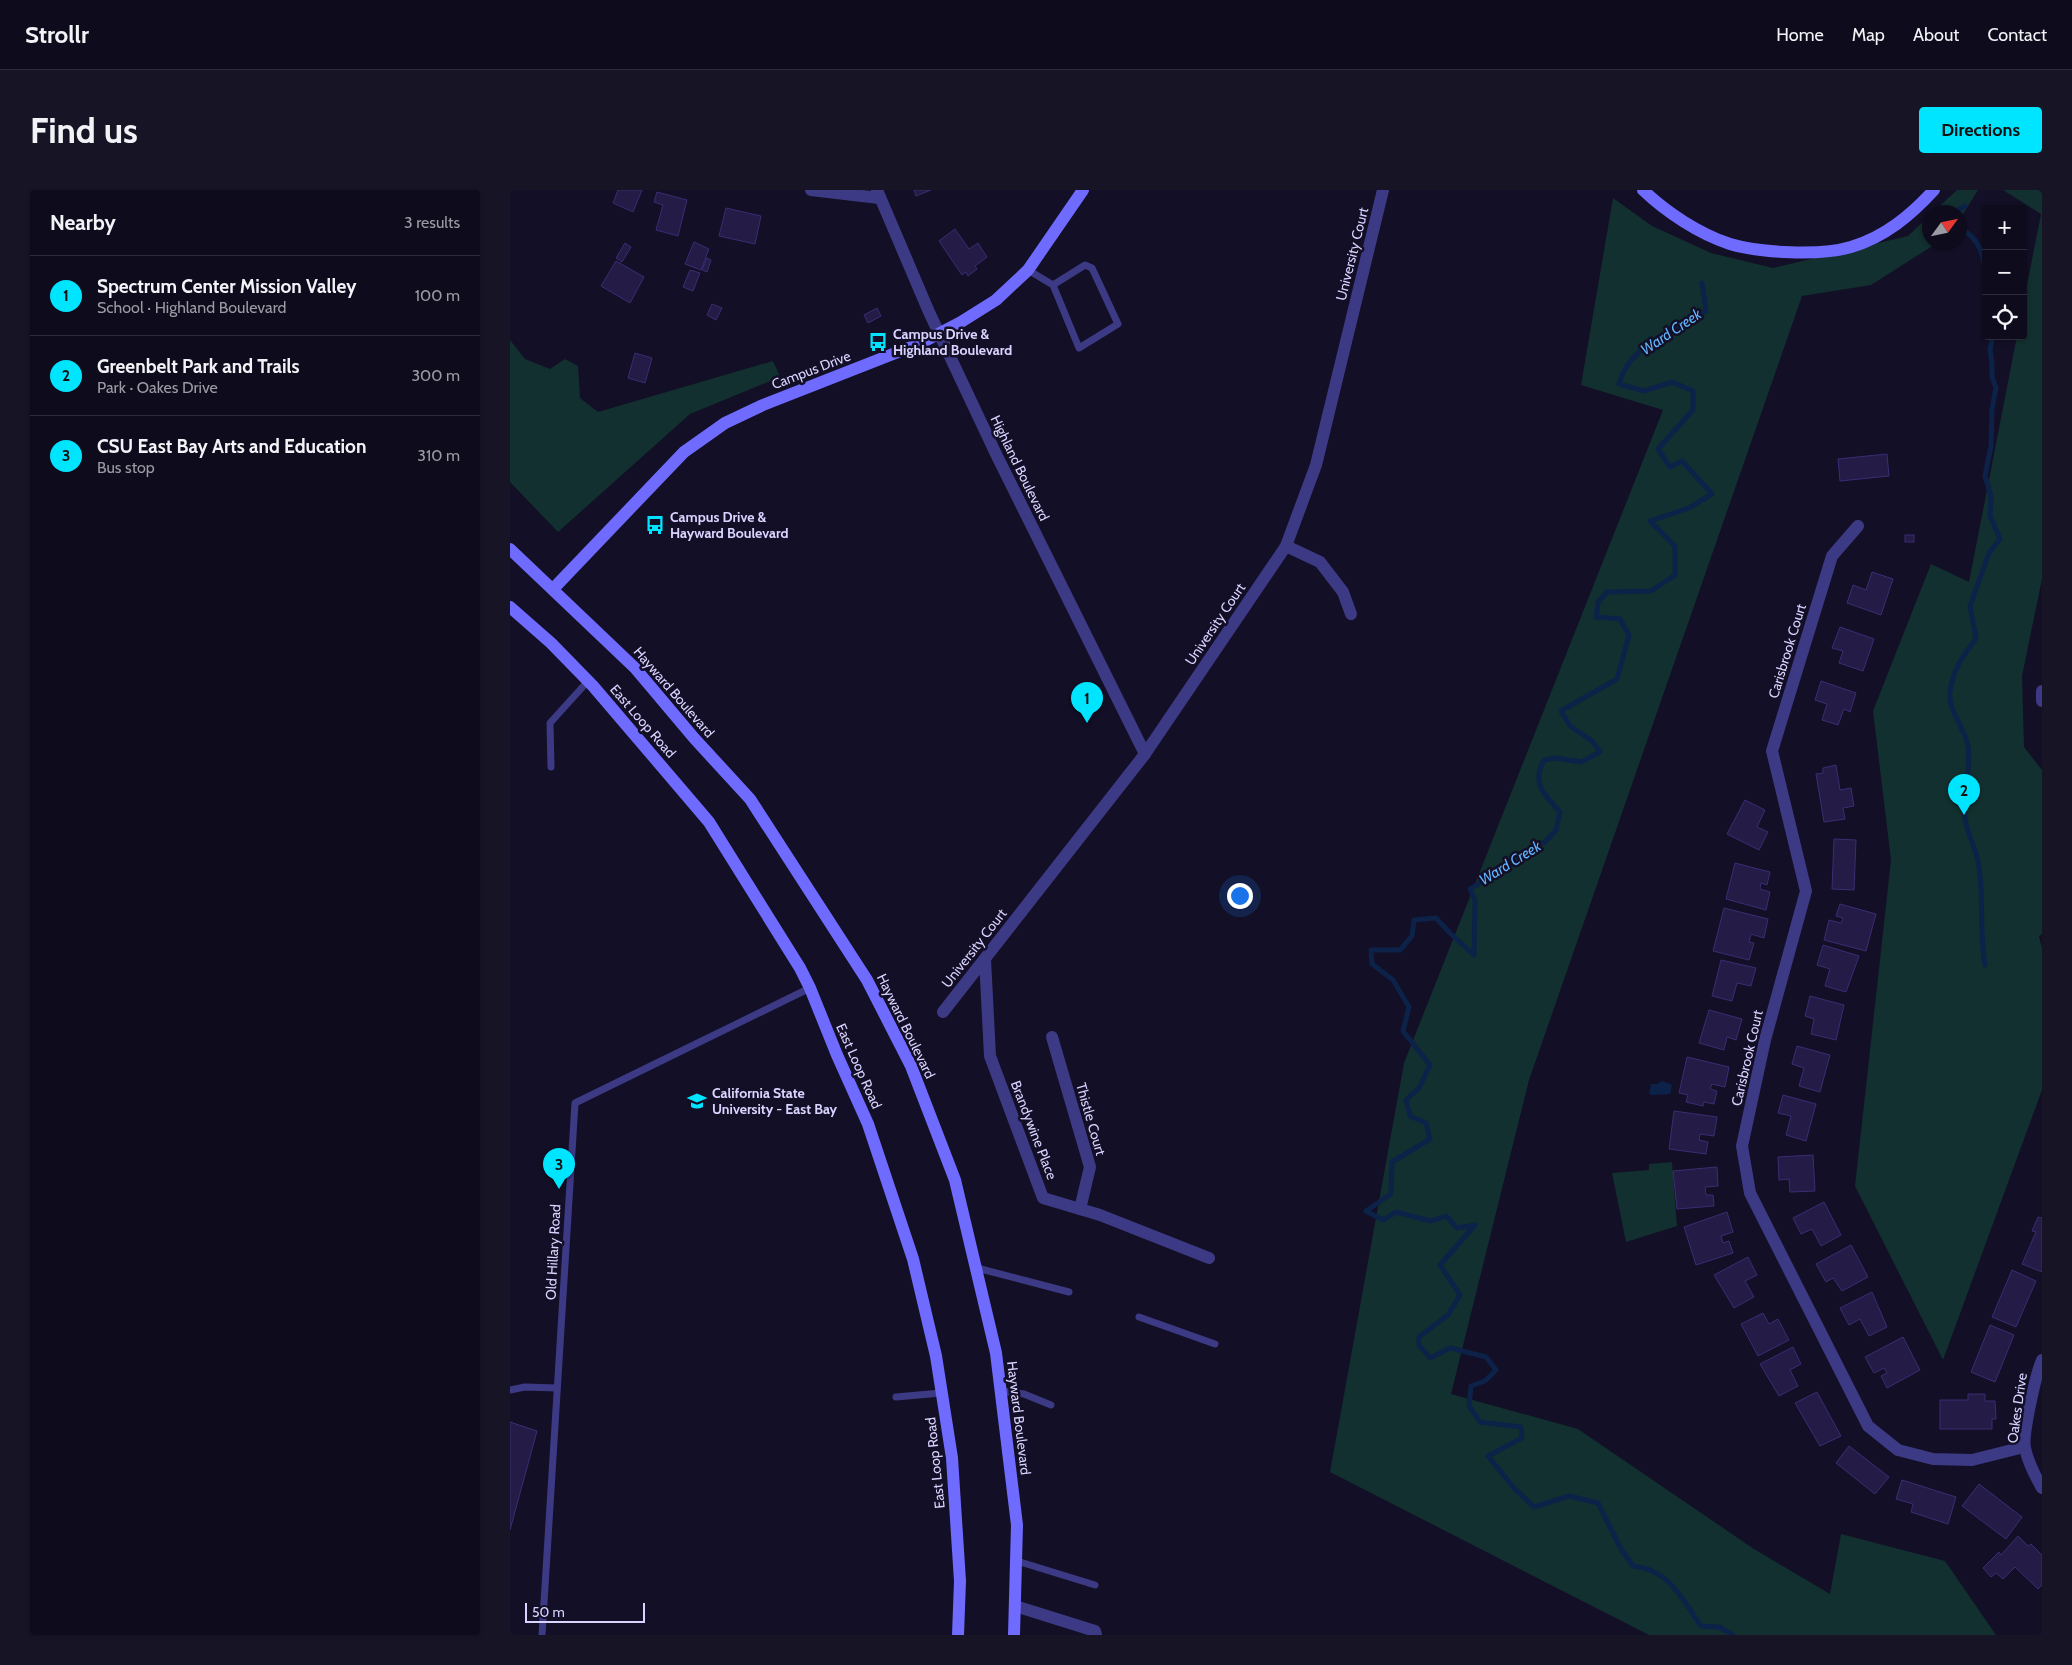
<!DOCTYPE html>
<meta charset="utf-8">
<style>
body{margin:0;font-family:Cabin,sans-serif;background:#171425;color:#f1f3f6}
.controls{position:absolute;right:15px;top:15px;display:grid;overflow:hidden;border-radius:5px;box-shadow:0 1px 4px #0004}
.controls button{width:45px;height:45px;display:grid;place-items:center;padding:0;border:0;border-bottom:1px solid #2e2b3b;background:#0e0b1c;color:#f1f3f6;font:25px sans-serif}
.compass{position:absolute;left:1412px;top:15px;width:45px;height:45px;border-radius:50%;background:#0e0b1c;box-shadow:0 1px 4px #0004;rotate:57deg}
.scale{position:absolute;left:15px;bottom:12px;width:120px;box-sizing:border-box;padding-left:5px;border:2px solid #d9d4ff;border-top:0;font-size:14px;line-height:18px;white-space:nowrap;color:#d9d4ff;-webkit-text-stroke:4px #130f26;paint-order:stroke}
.you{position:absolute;left:729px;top:705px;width:18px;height:18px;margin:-12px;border:4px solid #fff;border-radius:50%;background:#1a73e8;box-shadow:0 0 0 8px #1a73e833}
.badge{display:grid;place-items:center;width:32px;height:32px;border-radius:50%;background:#00e5ff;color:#111;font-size:16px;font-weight:700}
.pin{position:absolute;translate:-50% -41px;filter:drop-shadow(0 1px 2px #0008)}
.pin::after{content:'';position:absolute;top:26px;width:18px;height:15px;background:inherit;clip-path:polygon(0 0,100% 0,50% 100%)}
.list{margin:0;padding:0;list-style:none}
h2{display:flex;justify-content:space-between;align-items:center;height:65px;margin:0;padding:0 20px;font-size:21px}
h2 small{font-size:16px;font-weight:400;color:#9b9ba3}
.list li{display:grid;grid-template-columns:32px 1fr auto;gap:15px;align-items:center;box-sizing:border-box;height:80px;padding:0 20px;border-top:1px solid #2e2b3b}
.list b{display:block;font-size:19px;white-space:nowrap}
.list p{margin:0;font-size:16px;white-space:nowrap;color:#9b9ba3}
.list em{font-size:16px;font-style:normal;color:#9b9ba3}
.icon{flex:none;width:28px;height:28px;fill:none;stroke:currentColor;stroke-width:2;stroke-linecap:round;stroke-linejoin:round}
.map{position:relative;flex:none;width:1532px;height:1445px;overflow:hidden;border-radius:5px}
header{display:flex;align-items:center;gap:30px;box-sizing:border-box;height:70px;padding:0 25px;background:#0e0b1c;border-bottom:1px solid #2e2b3b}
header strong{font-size:24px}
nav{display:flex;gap:28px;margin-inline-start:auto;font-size:18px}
.intro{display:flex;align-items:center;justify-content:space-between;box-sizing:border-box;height:120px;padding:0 30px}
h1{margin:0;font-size:35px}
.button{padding:12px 22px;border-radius:5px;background:#00e5ff;color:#111;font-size:18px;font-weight:700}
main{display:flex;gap:30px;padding:0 30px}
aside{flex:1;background:#0e0b1c;border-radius:5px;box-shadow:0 1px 4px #0004}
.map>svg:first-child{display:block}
</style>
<header>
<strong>Strollr</strong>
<nav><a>Home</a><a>Map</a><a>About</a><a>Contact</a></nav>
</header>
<div class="intro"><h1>Find us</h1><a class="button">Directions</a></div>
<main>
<aside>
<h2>Nearby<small>3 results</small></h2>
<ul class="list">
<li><span class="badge">1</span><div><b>Spectrum Center Mission Valley</b><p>School · Highland Boulevard</p></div><em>100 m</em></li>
<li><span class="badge">2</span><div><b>Greenbelt Park and Trails</b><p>Park · Oakes Drive</p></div><em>300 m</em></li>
<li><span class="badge">3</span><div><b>CSU East Bay Arts and Education</b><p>Bus stop</p></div><em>310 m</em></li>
</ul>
</aside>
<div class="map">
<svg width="1532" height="1445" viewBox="0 0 1532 1445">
<rect width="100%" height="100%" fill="#130f26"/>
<g fill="#12302f">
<path d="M 1447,0 L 1468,0 L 1450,29 L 1450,22 L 1423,22 Z"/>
<path d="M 1493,0 L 1532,0 L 1532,389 L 1512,486 L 1514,557 L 1532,580 L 1532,744 L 1529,746 L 1532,758 L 1532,900 L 1433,1170 L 1345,996 L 1381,670 L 1363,521 L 1421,374 L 1459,392 L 1507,146 L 1513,146 L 1513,115 L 1531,24 Z"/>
<path d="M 1103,8 L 1142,36 L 1201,63 L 1263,78 L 1398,46 L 1419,26 L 1420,52 L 1427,53 L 1361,95 L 1292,106 L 1019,890 L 941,1204 L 1068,1239 L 1244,1359 L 1320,1404 L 1331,1344 L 1435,1371 L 1486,1445 L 1139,1445 L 820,1282 L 894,873 L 1153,220 L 1071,195 Z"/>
<path d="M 0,150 L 15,169 L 40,179 L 55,169 L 68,176 L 70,208 L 88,222 L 263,171 L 270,187 L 180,224 L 48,342 L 0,292 Z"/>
<path d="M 1162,972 L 1167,1036 L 1116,1052 L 1102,983 L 1139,980 L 1139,974 Z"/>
</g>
<path fill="#0c2248" d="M 1152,891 L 1161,894 L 1162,896 L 1160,904 L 1141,905 L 1139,903 L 1141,894 L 1147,894 Z"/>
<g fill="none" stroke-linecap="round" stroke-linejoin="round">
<g stroke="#0c2248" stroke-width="5">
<path d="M 1445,22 L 1455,16"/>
<path d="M 1450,38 C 1470,49 1472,62 1476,84"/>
<path d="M 1192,93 L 1196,121 C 1164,139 1119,156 1109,194 L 1134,201 L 1162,192 L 1183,201 L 1183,220 L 1148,259 L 1160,277 L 1172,271 L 1202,304 L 1179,318 L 1140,331 L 1165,356 L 1165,385 L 1141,401 L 1097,402 L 1088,412 L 1086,427 L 1110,429 L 1119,445 L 1107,489 L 1051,521 L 1060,536 L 1082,551 L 1090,562 L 1071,572 L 1046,568 L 1034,570 C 1021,594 1034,604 1050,622 L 1046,640 L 1036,651 L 960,699 L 965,710 L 964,765 L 941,744 L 926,728 L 904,730 L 902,746 L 890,760 L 861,760 L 862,774 L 883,790 L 899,817 L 893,841 L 920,875 L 909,898 L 896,910 L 900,926 L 916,933 L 920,949 L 882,972 L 881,1004 L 856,1021 L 873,1030 L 886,1022 L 921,1031 L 936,1026 L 947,1038 L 965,1035 L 930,1075 L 950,1105 L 938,1125 L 909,1147 L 909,1155 L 920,1168 L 940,1158 L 976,1167 L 986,1180 L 975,1191 L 961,1196 L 959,1216 L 970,1232 L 1011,1237 L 1012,1248 L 978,1266 L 1003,1297 L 1024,1317 L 1059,1306 L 1088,1313 L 1111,1359 L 1123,1376 C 1159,1379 1172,1409 1191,1436 L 1209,1437 L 1223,1445"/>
<path d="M 1475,775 C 1469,742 1474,709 1469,676 C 1467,660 1457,645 1455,628 C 1451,604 1462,580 1458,556 C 1455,538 1438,521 1440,502 C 1443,479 1453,466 1466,448 L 1460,416 L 1479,363 L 1490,349 L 1480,326 L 1481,306 L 1475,286 L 1481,256 L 1482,219 L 1486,198 L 1482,187 L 1482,174 L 1480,159 L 1483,146"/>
</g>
</g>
<g fill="#241b47" stroke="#3b2d73">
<path d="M 108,0 L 132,0 L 123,22 L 103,13 Z"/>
<path d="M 404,0 L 421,0 L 406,6 Z"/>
<path d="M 147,2 L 177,10 L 168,46 L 146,40 L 153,15 L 144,12 Z"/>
<path d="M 216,18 L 251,26 L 245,54 L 209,46 Z"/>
<path d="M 445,39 L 459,59 L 468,53 L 477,67 L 465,76 L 467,79 L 458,86 L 456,82 L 452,85 L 429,51 Z"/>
<path d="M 184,52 L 199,59 L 191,80 L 175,74 Z"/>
<path d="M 115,53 L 121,57 L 112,72 L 106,68 Z"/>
<path d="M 197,68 L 201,70 L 197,82 L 192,80 Z"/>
<path d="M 106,71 L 134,87 L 120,113 L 91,96 Z"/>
<path d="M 180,80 L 190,83 L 183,101 L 173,97 Z"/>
<path d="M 202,114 L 212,118 L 206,130 L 197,125 Z"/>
<path d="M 367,118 L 371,126 L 358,133 L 354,125 Z"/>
<path d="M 125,163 L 142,168 L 135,193 L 118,188 Z"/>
<path d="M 1377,264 L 1379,286 L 1330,291 L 1328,269 Z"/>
<rect x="1395" y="345" width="9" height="7"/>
<path d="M 1362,382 L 1383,389 L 1371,425 L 1337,413 L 1343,395 L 1356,400 Z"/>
<path d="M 1330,437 L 1364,449 L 1353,481 L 1329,473 L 1333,461 L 1322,458 Z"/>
<path d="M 1311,491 L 1346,503 L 1340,522 L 1334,519 L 1328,535 L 1312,530 L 1317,514 L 1305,510 Z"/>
<path d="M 1326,575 L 1330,600 L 1341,598 L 1344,616 L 1333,618 L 1335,629 L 1314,632 L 1306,584 L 1313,583 L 1313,578 Z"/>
<path d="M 1235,610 L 1255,620 L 1247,637 L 1258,642 L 1249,660 L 1217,644 Z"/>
<path d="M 1324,649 L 1346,650 L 1344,700 L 1322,699 Z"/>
<path d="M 1225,673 L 1260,682 L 1257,695 L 1251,693 L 1250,699 L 1260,702 L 1256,720 L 1216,709 Z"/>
<path d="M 1330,714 L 1366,724 L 1356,761 L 1314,750 L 1319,730 L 1331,733 L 1333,728 L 1326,726 Z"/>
<path d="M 1214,718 L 1258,729 L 1254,748 L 1241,744 L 1239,752 L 1244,753 L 1239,770 L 1203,761 Z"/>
<path d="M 1313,755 L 1349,766 L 1336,802 L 1315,796 L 1320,779 L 1307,775 Z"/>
<path d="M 1211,770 L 1246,778 L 1241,796 L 1227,793 L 1222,811 L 1202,806 Z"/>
<path d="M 1300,806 L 1334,815 L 1326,850 L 1301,844 L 1304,829 L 1295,826 Z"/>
<path d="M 1199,820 L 1232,829 L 1226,850 L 1217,847 L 1214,860 L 1189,853 Z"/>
<path d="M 1287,856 L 1320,865 L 1310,902 L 1289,896 L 1294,878 L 1282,874 Z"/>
<path d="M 1177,867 L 1219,877 L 1215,897 L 1202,894 L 1200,899 L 1207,901 L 1204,914 L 1194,912 L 1193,916 L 1176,912 L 1178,905 L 1169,903 Z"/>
<path d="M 1273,905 L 1306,914 L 1296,951 L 1276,945 L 1281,926 L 1268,923 Z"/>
<path d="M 1164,921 L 1207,927 L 1204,946 L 1190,944 L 1189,950 L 1198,952 L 1196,964 L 1159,959 Z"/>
<path d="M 1303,965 L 1305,1001 L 1280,1002 L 1279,989 L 1269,990 L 1268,967 Z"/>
<path d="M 1207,977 L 1208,996 L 1195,997 L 1196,1005 L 1203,1005 L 1204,1016 L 1167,1019 L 1163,981 Z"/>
<path d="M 1314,1012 L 1331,1045 L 1311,1056 L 1302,1039 L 1291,1044 L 1283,1028 Z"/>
<path d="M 1217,1022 L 1223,1042 L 1211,1046 L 1213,1053 L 1219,1051 L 1223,1063 L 1186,1075 L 1174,1037 Z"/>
<path d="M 1528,1027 L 1532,1028 L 1532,1082 L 1512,1074 L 1526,1042 L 1522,1041 Z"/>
<path d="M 1341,1055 L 1358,1087 L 1332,1101 L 1323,1088 L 1316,1092 L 1306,1074 Z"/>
<path d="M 1238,1067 L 1247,1085 L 1235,1091 L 1244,1107 L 1224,1118 L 1204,1085 Z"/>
<path d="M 1502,1080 L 1526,1091 L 1506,1137 L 1482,1127 Z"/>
<path d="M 1362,1102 L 1377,1137 L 1359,1146 L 1350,1129 L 1339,1135 L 1330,1118 Z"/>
<path d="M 1253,1123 L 1259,1134 L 1268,1129 L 1279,1150 L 1248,1166 L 1231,1134 Z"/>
<path d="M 1480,1135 L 1504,1145 L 1485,1192 L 1461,1182 Z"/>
<path d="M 1393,1147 L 1410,1180 L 1377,1198 L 1371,1186 L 1377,1183 L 1374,1178 L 1364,1183 L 1355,1167 Z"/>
<path d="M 1283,1157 L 1291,1174 L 1280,1180 L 1288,1196 L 1269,1206 L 1250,1174 Z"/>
<path d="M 1307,1202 L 1331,1246 L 1310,1256 L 1285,1213 Z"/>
<path d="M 1458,1204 L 1475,1204 L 1475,1211 L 1485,1211 L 1486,1229 L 1482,1229 L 1482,1239 L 1430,1239 L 1430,1210 L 1458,1210 Z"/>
<path d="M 0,1232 L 27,1241 L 0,1340 Z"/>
<path d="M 1339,1256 L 1379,1287 L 1365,1304 L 1326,1273 Z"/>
<path d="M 1392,1290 L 1446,1307 L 1438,1334 L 1401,1322 L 1403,1314 L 1386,1309 Z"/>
<path d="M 1469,1294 L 1512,1327 L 1496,1349 L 1452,1316 Z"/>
<path d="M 1508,1346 L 1518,1356 L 1521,1354 L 1532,1365 L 1532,1395 L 1528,1399 L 1505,1377 L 1493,1389 L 1486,1383 L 1481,1387 L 1473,1378 L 1489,1362 L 1491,1365 Z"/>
</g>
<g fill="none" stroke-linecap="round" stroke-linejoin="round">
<g stroke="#3d3a85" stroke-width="7">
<path d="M 518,80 L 543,95 L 569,158 L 608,134 L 582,78 L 575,75 L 543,95"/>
<path d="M 41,577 L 40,533 L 78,491"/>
<path d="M 467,1078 L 559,1102"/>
<path d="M 629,1127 L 705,1154"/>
<path d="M 0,1200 L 15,1197 L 47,1198"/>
<path d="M 491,1201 L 514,1204 L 541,1215"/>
<path d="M 386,1207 L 431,1203"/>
<path d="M 507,1371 L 585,1395"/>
<path d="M 32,1445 L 65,913 L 300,798"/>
</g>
<g stroke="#3d3a85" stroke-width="12">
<path d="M 301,0 L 369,8"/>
<path d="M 367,0 L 419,122 L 486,264 L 635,564"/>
<path d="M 1348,336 L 1322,366 L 1262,561 L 1296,701 L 1255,850 L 1232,956 L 1240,1003 L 1358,1236 L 1388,1260 L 1423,1269 L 1462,1270 L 1514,1257"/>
<path d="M 776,356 L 810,372 L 833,402 L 841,424"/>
<path d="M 1532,501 L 1532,511"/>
<path d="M 475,769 L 480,866 L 533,1008 L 590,1025 L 699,1068"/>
<path d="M 433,822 L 635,564 L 776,356 L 806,275 L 873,0"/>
<path d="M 542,847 L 580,977 L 570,1019"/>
<path d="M 1532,1170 C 1526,1184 1512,1245 1515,1258 C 1518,1272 1525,1286 1532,1298"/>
<path d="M 505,1416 L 585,1441 L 586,1445"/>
</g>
<g stroke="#6f6bff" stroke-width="12">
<path d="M 1133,0 C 1156,22 1189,44 1220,54 C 1250,63 1311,66 1341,57 C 1375,47 1401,25 1424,0"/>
<path d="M 0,359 L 125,478 L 184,548 L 240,609 L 357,790 L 401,876 L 445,990 L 486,1163 L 507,1335 L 504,1445"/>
<path d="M 43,399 L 174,262 L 215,233 L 253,215 L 411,153 L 451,132 L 486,110 L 518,80 L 573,0"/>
<path d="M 0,417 L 41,453 L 83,496 L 199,632 L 290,778 L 300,798 L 327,865 L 358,934 L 403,1069 L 426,1166 L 442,1268 L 450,1391 L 448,1445"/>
</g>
</g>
<defs>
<g id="bus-bare" transform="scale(1.5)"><path d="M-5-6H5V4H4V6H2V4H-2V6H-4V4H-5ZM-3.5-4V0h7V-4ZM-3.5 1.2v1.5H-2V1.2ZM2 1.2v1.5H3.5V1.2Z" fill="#00e5ff" stroke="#130f26" stroke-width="2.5" paint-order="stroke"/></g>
<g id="university-bare" transform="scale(1.5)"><path d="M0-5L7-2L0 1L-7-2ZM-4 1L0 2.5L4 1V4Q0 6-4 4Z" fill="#00e5ff" stroke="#130f26" stroke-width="2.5" paint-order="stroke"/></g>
</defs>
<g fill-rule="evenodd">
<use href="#bus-bare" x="368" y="152"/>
<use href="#bus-bare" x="145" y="335"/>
<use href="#university-bare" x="187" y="911"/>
</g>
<g text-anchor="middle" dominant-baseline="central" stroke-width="5" stroke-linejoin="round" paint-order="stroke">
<g font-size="14" fill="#d9d4ff" stroke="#130f26">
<text transform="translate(842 64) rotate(-76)">University Court</text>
<text transform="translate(301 180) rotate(-21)">Campus Drive</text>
<text transform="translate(510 278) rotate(64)">Highland Boulevard</text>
<text transform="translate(705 434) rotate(-56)">University Court</text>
<text transform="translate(1277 461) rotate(-73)">Carisbrook Court</text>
<text transform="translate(164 502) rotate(49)">Hayward Boulevard</text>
<text transform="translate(133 531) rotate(49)">East Loop Road</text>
<text transform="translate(464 758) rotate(-52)">University Court</text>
<text transform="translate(396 836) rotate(64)">Hayward Boulevard</text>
<text transform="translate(1237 868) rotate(-77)">Carisbrook Court</text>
<text transform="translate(349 876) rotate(66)">East Loop Road</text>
<text transform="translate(581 929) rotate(74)">Thistle Court</text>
<text transform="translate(524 940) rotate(69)">Brandywine Place</text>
<text transform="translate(43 1062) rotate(-87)">Old Hillary Road</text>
<text transform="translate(1507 1218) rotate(-82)">Oakes Drive</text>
<text transform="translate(509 1228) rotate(83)">Hayward Boulevard</text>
<text transform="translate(425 1273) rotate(-96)">East Loop Road</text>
</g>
<g font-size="14" font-weight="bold" fill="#d9d4ff" stroke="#130f26" text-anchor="start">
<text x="383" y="144">Campus Drive &amp;<tspan x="383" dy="16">Highland Boulevard</tspan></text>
<text x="160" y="327">Campus Drive &amp;<tspan x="160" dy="16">Hayward Boulevard</tspan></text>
<text x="202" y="903">California State<tspan x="202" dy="16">University - East Bay</tspan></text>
</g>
<g font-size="15" font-style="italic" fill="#62b6ff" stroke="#130f26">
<text transform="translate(1161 142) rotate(-34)">Ward Creek</text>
<text transform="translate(1000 673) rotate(-32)">Ward Creek</text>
</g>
</g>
</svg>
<div class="controls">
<button>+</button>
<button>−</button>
<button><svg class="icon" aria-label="locate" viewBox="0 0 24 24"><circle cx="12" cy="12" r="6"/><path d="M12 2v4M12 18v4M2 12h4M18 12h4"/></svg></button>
</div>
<svg class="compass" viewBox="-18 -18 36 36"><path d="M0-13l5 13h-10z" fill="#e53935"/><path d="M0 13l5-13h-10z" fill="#9b9ba3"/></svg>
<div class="scale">50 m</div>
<div class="you"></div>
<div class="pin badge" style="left:577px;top:533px">1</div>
<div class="pin badge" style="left:1454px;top:625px">2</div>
<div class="pin badge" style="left:49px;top:999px">3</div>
</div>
</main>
